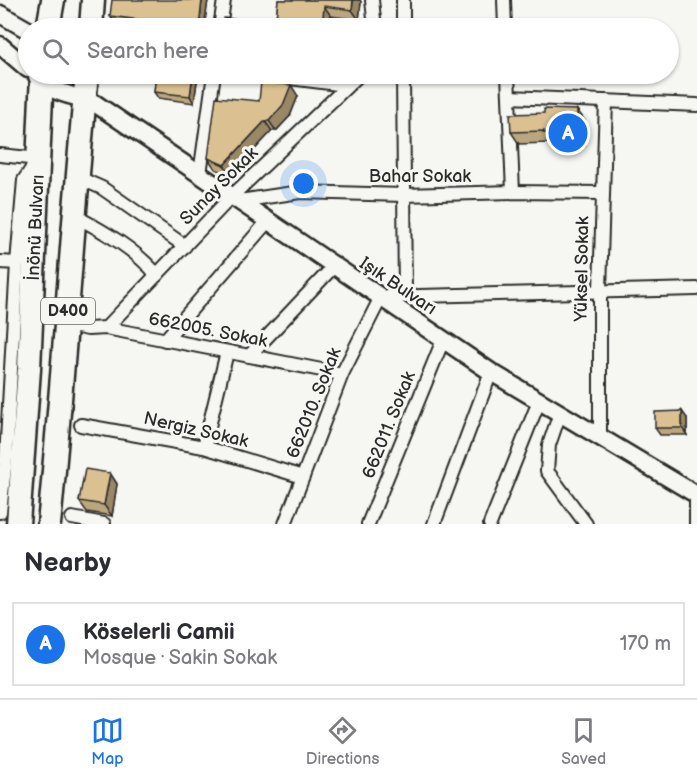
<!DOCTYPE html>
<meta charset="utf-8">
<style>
body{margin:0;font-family:"Balsamiq Sans",sans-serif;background:#f2f2f3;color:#2b2b33}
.you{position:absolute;left:304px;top:184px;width:21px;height:21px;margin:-15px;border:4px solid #fff;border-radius:50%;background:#1a73e8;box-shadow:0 0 0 9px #1a73e833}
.badge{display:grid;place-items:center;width:39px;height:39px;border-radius:50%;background:#1a73e8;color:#fff;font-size:20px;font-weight:700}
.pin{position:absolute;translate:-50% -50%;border:3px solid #fff;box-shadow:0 2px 6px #0006}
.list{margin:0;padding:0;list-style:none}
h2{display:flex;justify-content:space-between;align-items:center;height:78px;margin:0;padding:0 24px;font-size:26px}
h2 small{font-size:20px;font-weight:400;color:#7c7c81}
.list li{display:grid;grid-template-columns:39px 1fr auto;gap:18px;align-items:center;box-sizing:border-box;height:84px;margin:0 12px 12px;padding:0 12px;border:2px solid #e1e1e2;border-radius:0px}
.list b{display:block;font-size:22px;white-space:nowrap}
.list p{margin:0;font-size:20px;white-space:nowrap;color:#7c7c81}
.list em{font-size:20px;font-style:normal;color:#7c7c81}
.icon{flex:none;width:33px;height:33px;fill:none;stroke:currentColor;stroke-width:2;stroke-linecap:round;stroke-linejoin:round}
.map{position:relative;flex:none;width:697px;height:524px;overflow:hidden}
.search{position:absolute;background:#fff;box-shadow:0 2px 4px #0004;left:18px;right:18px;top:18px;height:66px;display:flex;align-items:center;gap:15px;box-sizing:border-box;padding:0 21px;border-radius:33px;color:#7c7c81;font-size:22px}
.sheet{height:174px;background:#fff}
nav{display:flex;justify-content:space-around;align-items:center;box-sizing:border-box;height:84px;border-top:2px solid #e1e1e2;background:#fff;font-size:16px;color:#7c7c81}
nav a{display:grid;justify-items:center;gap:3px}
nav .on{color:#1a73e8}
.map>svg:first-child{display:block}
</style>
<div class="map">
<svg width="697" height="524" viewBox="0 0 697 524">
<rect width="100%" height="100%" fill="#f6f6f2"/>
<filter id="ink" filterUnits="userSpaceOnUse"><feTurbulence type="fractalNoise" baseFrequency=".0167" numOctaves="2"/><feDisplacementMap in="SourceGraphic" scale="12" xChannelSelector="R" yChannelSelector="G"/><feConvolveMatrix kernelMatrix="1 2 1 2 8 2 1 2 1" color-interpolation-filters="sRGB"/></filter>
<g filter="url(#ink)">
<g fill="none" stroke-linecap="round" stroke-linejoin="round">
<g stroke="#2b2b2b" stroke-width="16">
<g id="street">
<path d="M 372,0 L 375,28"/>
<path d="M 403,0 L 403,28"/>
<path d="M 504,0 L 505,28"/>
<path d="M 220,28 L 224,0"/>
<path d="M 257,74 L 346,85"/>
<path d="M 403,74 L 405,296"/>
<path d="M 508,74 L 513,192"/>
<path d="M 509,97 L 697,105"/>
<path d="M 0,155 L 39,159"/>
<path d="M 200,174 L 214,74"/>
<path d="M 77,177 L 102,188 L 185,246"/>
<path d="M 239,201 L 300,192 L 404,195 L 513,192 L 602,193"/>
<path d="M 75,216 C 105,232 135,249 157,275"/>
<path d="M 0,262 L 17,263"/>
<path d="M 67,325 L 88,329 L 106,328 L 342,374"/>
<path d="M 106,328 L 232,196 L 360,74"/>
<path d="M 165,340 L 268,221"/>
<path d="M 249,356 L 334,266"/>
<path d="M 560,413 L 549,445 L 547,471 L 586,524"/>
<path d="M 81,425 L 204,447 L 303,477"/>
<path d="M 600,437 L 600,290 L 606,101"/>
<path d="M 204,447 L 227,352"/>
<path d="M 696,494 L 696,524"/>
<path d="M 0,512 L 6,458 L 17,263 L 24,180 L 35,164"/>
<path d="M 72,518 L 104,524"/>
<path d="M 285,524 L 342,374 L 381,297 L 697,289"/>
<path d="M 368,524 L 443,340"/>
<path d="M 434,524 L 491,372"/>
<path d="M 490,524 L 539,401"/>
</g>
</g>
<g stroke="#2b2b2b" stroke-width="21">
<g id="secondary">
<path d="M 0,14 L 28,30"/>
<path d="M 0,45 L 28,69"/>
<path d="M 37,76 C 42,80 47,86 53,89 C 67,96 82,97 96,104 L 491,372 L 697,495"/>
</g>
</g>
<g stroke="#2b2b2b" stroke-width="27">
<g id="highway">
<path d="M 48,28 L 53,0"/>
<path d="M 91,28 L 93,0"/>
<path id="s1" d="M 18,524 L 29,369 L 42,74"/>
<path d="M 49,524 C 64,374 72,224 87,74"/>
</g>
</g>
<use href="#street" stroke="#f6f6f2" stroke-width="12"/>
<use href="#secondary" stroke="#f6f6f2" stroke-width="16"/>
<use href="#highway" stroke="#f6f6f2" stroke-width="22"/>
</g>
<g fill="#bca67d" stroke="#2b2b2b" stroke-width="1.5">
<path d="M 208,0 L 204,28 L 162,28 L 114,22 L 110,16 Z"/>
<path d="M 278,0 L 360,0 L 361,2 L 359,20 L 331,16 L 330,28 L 283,28 L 276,19 Z"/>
<path d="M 156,74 L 198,74 L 194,103 L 158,98 L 154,92 Z"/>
<path d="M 298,96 L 290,116 L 276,131 L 272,131 L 231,175 L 215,169 L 208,158 L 259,101 Z"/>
<path d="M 577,110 L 585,121 L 585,145 L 552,145 L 550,143 L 519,144 L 511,132 L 544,113 Z"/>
<path d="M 687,418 L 687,435 L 660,435 L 655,428 Z"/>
<path d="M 110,473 L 117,484 L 112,516 L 87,512 L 79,501 Z"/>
</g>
<g fill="#998766" stroke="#2b2b2b" stroke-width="1.5">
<path d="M 202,0 L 208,0 L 204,28 L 199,28 Z"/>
<path d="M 353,0 L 360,0 L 361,2 L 359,20 L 352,10 Z"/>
<path d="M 324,6 L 331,16 L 330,28 L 322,28 Z"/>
<path d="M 245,20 L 251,28 L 244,28 Z"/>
<path d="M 193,74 L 198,74 L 194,103 L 190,96 Z"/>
<path d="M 291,85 L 298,96 L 290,116 L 276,131 L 269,121 Z"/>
<path d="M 577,110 L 585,121 L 585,145 L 577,133 Z"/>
<path d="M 265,121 L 272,131 L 231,175 L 224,165 Z"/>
<path d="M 682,411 L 687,418 L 687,435 L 682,428 Z"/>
<path d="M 110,473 L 117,484 L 112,516 L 104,505 Z"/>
</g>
<g fill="#dbc191" stroke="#2b2b2b" stroke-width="1.5">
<path d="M 112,0 L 202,0 L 199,28 L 162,28 L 163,23 L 110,16 Z"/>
<path d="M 278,0 L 353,0 L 352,10 L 324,6 L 322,28 L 303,28 L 304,23 L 276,19 Z"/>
<path d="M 224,18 L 245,20 L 244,28 L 223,28 Z"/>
<path d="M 156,74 L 193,74 L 190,96 L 154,92 Z"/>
<path d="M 261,82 L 291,85 L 283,105 L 269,121 L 265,121 L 224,165 L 208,158 L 216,97 L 259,101 Z"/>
<path d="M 544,109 L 577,110 L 577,133 L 543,133 L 544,131 L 511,132 L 510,114 L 544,113 Z"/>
<path d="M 682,411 L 682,428 L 655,428 L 655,412 Z"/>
<path d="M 85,469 L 110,473 L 104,505 L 79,501 Z"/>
</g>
</g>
<g text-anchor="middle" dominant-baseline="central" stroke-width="6" stroke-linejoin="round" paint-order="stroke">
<rect fill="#f6f6f2" stroke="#686867" stroke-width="1.5" x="41" y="298" width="54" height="26" rx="4.5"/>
<g font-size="16" font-weight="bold" fill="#2b2b2b">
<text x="68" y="311">D400</text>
</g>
<g font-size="18" fill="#2b2b2b" stroke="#f6f6f2">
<text x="420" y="176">Bahar Sokak</text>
<text transform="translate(219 186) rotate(-45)">Sunay Sokak</text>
<text stroke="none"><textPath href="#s1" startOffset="297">İnönü Bulvarı</textPath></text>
<text transform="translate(582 269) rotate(-89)">Yüksel Sokak</text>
<text transform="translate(398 286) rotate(34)">Işık Bulvarı</text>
<text transform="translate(208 330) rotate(11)">662005. Sokak</text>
<text transform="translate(314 403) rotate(-68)">662010. Sokak</text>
<text transform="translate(389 425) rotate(-68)">662011. Sokak</text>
<text transform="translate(196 430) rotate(13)">Nergiz Sokak</text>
</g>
</g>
</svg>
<div class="you"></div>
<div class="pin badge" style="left:568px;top:133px">A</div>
<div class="search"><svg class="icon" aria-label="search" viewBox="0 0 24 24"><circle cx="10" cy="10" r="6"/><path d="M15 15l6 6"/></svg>Search here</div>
</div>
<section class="sheet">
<h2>Nearby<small></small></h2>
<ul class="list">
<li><span class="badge">A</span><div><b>Köselerli Camii</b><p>Mosque · Sakin Sokak</p></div><em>170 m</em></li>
</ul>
</section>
<nav>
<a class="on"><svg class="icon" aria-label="map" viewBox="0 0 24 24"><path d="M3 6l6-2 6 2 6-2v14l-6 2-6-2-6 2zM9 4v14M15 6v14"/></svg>Map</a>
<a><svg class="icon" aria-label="directions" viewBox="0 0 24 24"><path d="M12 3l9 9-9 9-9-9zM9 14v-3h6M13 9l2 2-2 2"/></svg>Directions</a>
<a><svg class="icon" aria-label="saved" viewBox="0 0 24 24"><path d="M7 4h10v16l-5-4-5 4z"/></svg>Saved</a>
</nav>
